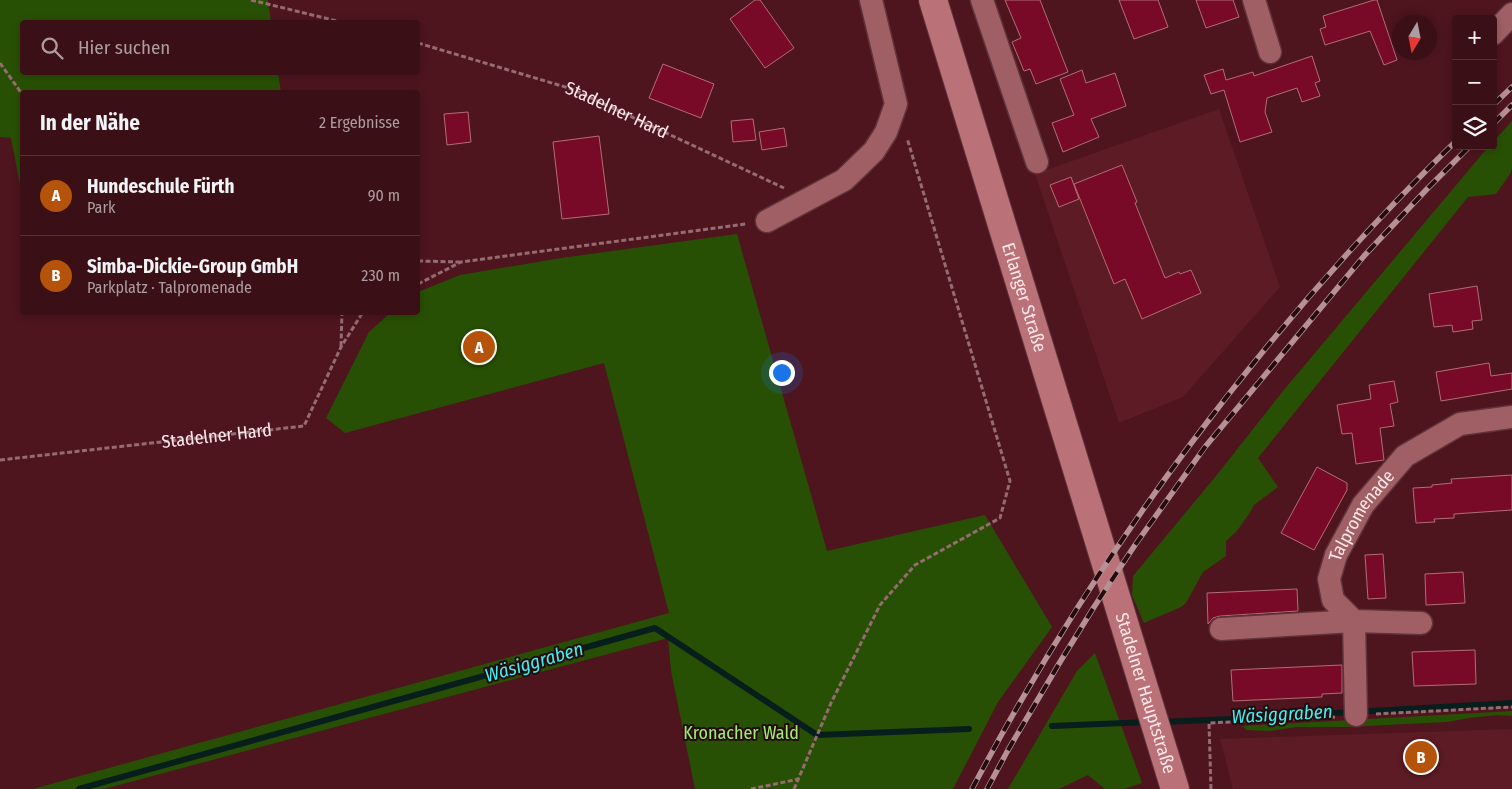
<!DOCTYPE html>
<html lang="de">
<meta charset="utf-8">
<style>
body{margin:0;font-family:"Fira Sans Condensed",sans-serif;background:#41191f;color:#f1f3f6}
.controls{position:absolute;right:15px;top:15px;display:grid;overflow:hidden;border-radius:5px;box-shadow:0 2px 8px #0003}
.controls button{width:45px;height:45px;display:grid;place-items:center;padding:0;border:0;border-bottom:1px solid #543035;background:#3a1016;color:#f1f3f6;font:25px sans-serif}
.compass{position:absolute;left:1392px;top:15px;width:45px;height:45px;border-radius:50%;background:#3a1016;box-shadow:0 2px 8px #0003;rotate:190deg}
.you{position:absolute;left:781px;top:372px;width:18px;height:18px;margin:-12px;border:4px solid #fff;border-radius:50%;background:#1a73e8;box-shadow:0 0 0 8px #1a73e833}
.badge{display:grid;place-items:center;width:32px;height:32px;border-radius:50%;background:#b45309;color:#fff;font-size:16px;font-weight:700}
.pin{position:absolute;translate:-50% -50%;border:2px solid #fff;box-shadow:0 1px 5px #0006}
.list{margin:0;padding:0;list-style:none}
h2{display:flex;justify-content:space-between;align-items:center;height:65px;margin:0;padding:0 20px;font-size:21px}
h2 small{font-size:16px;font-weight:400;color:#ab9da1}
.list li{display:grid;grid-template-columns:32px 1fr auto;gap:15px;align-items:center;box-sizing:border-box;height:80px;padding:0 20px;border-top:1px solid #543035}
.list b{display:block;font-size:19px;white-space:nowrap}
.list p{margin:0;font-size:16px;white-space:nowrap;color:#ab9da1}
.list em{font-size:16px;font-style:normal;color:#ab9da1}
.icon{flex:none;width:28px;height:28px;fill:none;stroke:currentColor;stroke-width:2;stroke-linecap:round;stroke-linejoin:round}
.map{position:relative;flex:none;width:1512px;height:789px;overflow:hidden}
.search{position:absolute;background:#3a1016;box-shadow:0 2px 8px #0003;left:20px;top:20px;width:400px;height:55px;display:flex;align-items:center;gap:12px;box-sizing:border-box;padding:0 18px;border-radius:5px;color:#ab9da1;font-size:19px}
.panel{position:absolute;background:#3a1016;box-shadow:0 2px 8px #0003;left:20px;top:90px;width:400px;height:225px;border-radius:5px}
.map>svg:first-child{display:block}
</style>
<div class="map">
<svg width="1512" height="789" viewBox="0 0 1512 789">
<rect width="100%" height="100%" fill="#4e151e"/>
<g fill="#5c1b25">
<path d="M 1219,109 L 1280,287 L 1183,397 L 1119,423 L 1035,174 Z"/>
<path d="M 1512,729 L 1512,789 L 1233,789 L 1220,739 Z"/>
</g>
<g fill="#285004">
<path d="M 0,0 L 268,0 L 271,22 L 22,22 L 22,72 L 278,73 L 281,92 L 22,92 L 22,195 L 11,138 L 0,137 Z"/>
<path d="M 1512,121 L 1512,168 L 1510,174 L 1496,194 L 1468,197 L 1258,458 L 1278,487 L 1254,505 L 1249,514 L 1237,531 L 1226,541 L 1226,556 L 1203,572 L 1186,603 L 1181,607 L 1144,623 L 1132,595 L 1133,576 L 1216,476 L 1283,391 L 1489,146 L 1493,146 L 1493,142 Z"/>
<path d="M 737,234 L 827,551 L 985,515 L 1052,627 L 998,702 L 953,789 L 695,789 L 671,671 L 668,638 L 104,789 L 33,789 L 669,613 L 604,363 L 345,433 L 326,418 L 369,332 L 390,313 L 418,312 L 418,292 L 460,275 L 561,258 Z"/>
<path d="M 1095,653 L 1142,783 L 1124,789 L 1105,789 L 1088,775 L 1059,789 L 1008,789 L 1077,671 Z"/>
<path d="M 1512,711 L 1512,716 L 1498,715 L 1469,718 L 1447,722 L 1346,727 L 1297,727 L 1270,731 L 1247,730 L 1242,726 Z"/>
</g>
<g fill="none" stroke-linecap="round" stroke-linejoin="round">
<g stroke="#071e1d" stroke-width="6">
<path d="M 1161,722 L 1232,719 L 1512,703"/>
<path d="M 1052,726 L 1149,722"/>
<path d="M 79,789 L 655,628 L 817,735 L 969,729"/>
</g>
</g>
<g fill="#780927" stroke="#b16e74">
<path d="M 755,0 L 760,0 L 794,48 L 765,68 L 730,19 Z"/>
<path d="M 1005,0 L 1040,0 L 1068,72 L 1036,84 L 1030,69 L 1024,71 L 1012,42 L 1021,38 Z"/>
<path d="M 1119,0 L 1158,0 L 1168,27 L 1134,39 Z"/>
<path d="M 1196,0 L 1233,0 L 1239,17 L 1206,28 Z"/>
<path d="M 1374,0 L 1377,0 L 1397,60 L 1384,65 L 1370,31 L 1325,45 L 1320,29 L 1326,27 L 1323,16 Z"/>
<path d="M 1312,56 L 1320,81 L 1315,83 L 1320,96 L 1302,102 L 1297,88 L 1267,98 L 1265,112 L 1272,132 L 1240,142 L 1224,90 L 1211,94 L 1204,75 L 1223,69 L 1226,80 L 1253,72 L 1254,76 Z"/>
<path d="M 663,64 L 714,84 L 701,118 L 649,98 Z"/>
<path d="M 1082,70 L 1086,83 L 1115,73 L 1126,106 L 1091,119 L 1099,137 L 1063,152 L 1052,123 L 1074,115 L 1060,79 Z"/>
<path d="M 468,112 L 471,142 L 447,145 L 444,114 Z"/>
<path d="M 753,119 L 756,140 L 733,142 L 731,121 Z"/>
<path d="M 784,128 L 787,146 L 762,150 L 759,132 Z"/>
<path d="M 599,136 L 609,214 L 562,219 L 553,142 Z"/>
<path d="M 1122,165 L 1137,202 L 1135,203 L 1165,278 L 1179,272 L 1180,274 L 1191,270 L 1201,293 L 1142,319 L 1125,279 L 1114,284 L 1074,184 Z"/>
<path d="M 1071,177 L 1079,199 L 1059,207 L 1050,185 Z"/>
<path d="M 1477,286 L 1482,320 L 1472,321 L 1473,329 L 1453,332 L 1452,325 L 1434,327 L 1429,294 Z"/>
<path d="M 1489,363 L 1491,376 L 1512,373 L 1512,389 L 1441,401 L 1436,372 Z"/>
<path d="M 1394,381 L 1398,402 L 1390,404 L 1394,426 L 1380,428 L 1384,460 L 1356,464 L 1352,433 L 1342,434 L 1337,405 L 1371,399 L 1369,385 Z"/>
<path d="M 1317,467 L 1347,483 L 1347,490 L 1314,550 L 1281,533 Z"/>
<path d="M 1512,475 L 1512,510 L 1454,514 L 1454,518 L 1434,519 L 1435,522 L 1416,523 L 1413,488 L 1432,487 L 1432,485 L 1452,483 L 1451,479 Z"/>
<path d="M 1383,554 L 1386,598 L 1368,599 L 1365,555 Z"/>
<path d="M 1463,572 L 1465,603 L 1426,605 L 1425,574 Z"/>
<path d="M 1297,589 L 1298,611 L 1220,616 L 1213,618 L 1208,624 L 1207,593 Z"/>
<path d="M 1475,650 L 1476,684 L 1414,686 L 1412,652 Z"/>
<path d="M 1342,665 L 1342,693 L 1322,694 L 1322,697 L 1233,701 L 1231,670 Z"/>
</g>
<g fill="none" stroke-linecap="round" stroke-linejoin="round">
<g stroke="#5e333a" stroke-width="25">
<g id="minor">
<path d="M 982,0 L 1037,162"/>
<path d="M 1254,0 L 1270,52"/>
<path d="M 1493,34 L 1512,14"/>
<path d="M 767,221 L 844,180 L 874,151 L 886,132 L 896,104 L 871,0"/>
<path id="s3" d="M 1421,623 L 1354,621 L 1333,600 L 1329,579 L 1336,555 L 1363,505 L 1405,456 L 1460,424 L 1512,417"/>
<path d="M 1221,629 L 1354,621 L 1356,715"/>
</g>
</g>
<g stroke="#5e333a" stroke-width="30">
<g id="major">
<path id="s4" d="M 933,0 L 1175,789"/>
</g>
</g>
<g stroke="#966b71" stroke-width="3" stroke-dasharray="5 2.5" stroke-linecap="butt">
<path d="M 251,0 L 341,22"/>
<path id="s1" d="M 418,43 L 572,89 L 784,188"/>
<path d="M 0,63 L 22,94"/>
<path d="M 418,261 L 460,262"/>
<path d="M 418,284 L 461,262 L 746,224"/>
<path d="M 341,346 L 342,312"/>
<path id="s2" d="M 0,460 L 304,426 L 341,347 L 363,312"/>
<path d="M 1376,714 L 1512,707"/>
<path d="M 751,789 L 799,779"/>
<path d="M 794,789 L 831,703 L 880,605 L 915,565 L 1000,518 L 1010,481 L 907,138"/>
<path d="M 1211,789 L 1209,723 L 1335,717"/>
</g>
<use href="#minor" stroke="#a05f64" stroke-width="22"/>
<use href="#major" stroke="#ba7177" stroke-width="28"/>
<g stroke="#b59094" stroke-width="5.5">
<g id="rail">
<path d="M 1493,105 L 1512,87"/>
<path d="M 1493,124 L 1512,105"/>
<path d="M 972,789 C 1098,551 1263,329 1456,141"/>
<path d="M 987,789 L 1008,750 L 1060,662 L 1094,607 L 1135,545 L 1205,447 L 1364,256 L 1426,190 L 1470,146"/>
</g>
</g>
<use href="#rail" stroke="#240b0e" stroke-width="4" stroke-dasharray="11" stroke-linecap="butt"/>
</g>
<g text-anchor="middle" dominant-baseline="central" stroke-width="4" stroke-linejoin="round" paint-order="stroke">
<g font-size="18" fill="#ffe8e9" stroke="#240b0e">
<text stroke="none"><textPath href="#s1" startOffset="210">Stadelner Hard</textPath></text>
<text stroke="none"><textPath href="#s4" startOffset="311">Erlanger Straße</textPath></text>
<text stroke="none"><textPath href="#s2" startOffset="218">Stadelner Hard</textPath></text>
<text stroke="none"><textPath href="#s3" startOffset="190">Talpromenade</textPath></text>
<text stroke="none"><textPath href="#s4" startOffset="725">Stadelner Hauptstraße</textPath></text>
</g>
<g font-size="18" fill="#a2eb73" stroke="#240b0e">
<text x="741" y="733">Kronacher Wald</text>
</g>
<g font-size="19" font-style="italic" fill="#41f0ef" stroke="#240b0e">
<text transform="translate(534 662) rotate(-16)">Wäsiggraben</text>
<text transform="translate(1282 714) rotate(-3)">Wäsiggraben</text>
</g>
</g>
</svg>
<div class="controls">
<button>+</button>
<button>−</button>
<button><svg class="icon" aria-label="layers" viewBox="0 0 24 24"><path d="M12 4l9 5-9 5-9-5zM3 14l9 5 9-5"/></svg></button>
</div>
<svg class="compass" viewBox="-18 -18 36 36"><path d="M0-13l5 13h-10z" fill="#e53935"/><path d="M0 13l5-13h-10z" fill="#ab9da1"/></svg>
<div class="you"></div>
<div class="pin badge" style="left:479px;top:347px">A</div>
<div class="pin badge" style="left:1421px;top:757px">B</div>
<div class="search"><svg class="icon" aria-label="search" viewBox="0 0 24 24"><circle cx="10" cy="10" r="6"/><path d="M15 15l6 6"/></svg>Hier suchen</div>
<section class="panel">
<h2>In der Nähe<small>2 Ergebnisse</small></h2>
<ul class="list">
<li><span class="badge">A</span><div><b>Hundeschule Fürth</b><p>Park</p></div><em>90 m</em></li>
<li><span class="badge">B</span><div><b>Simba-Dickie-Group GmbH</b><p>Parkplatz · Talpromenade</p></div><em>230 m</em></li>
</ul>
</section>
</div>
